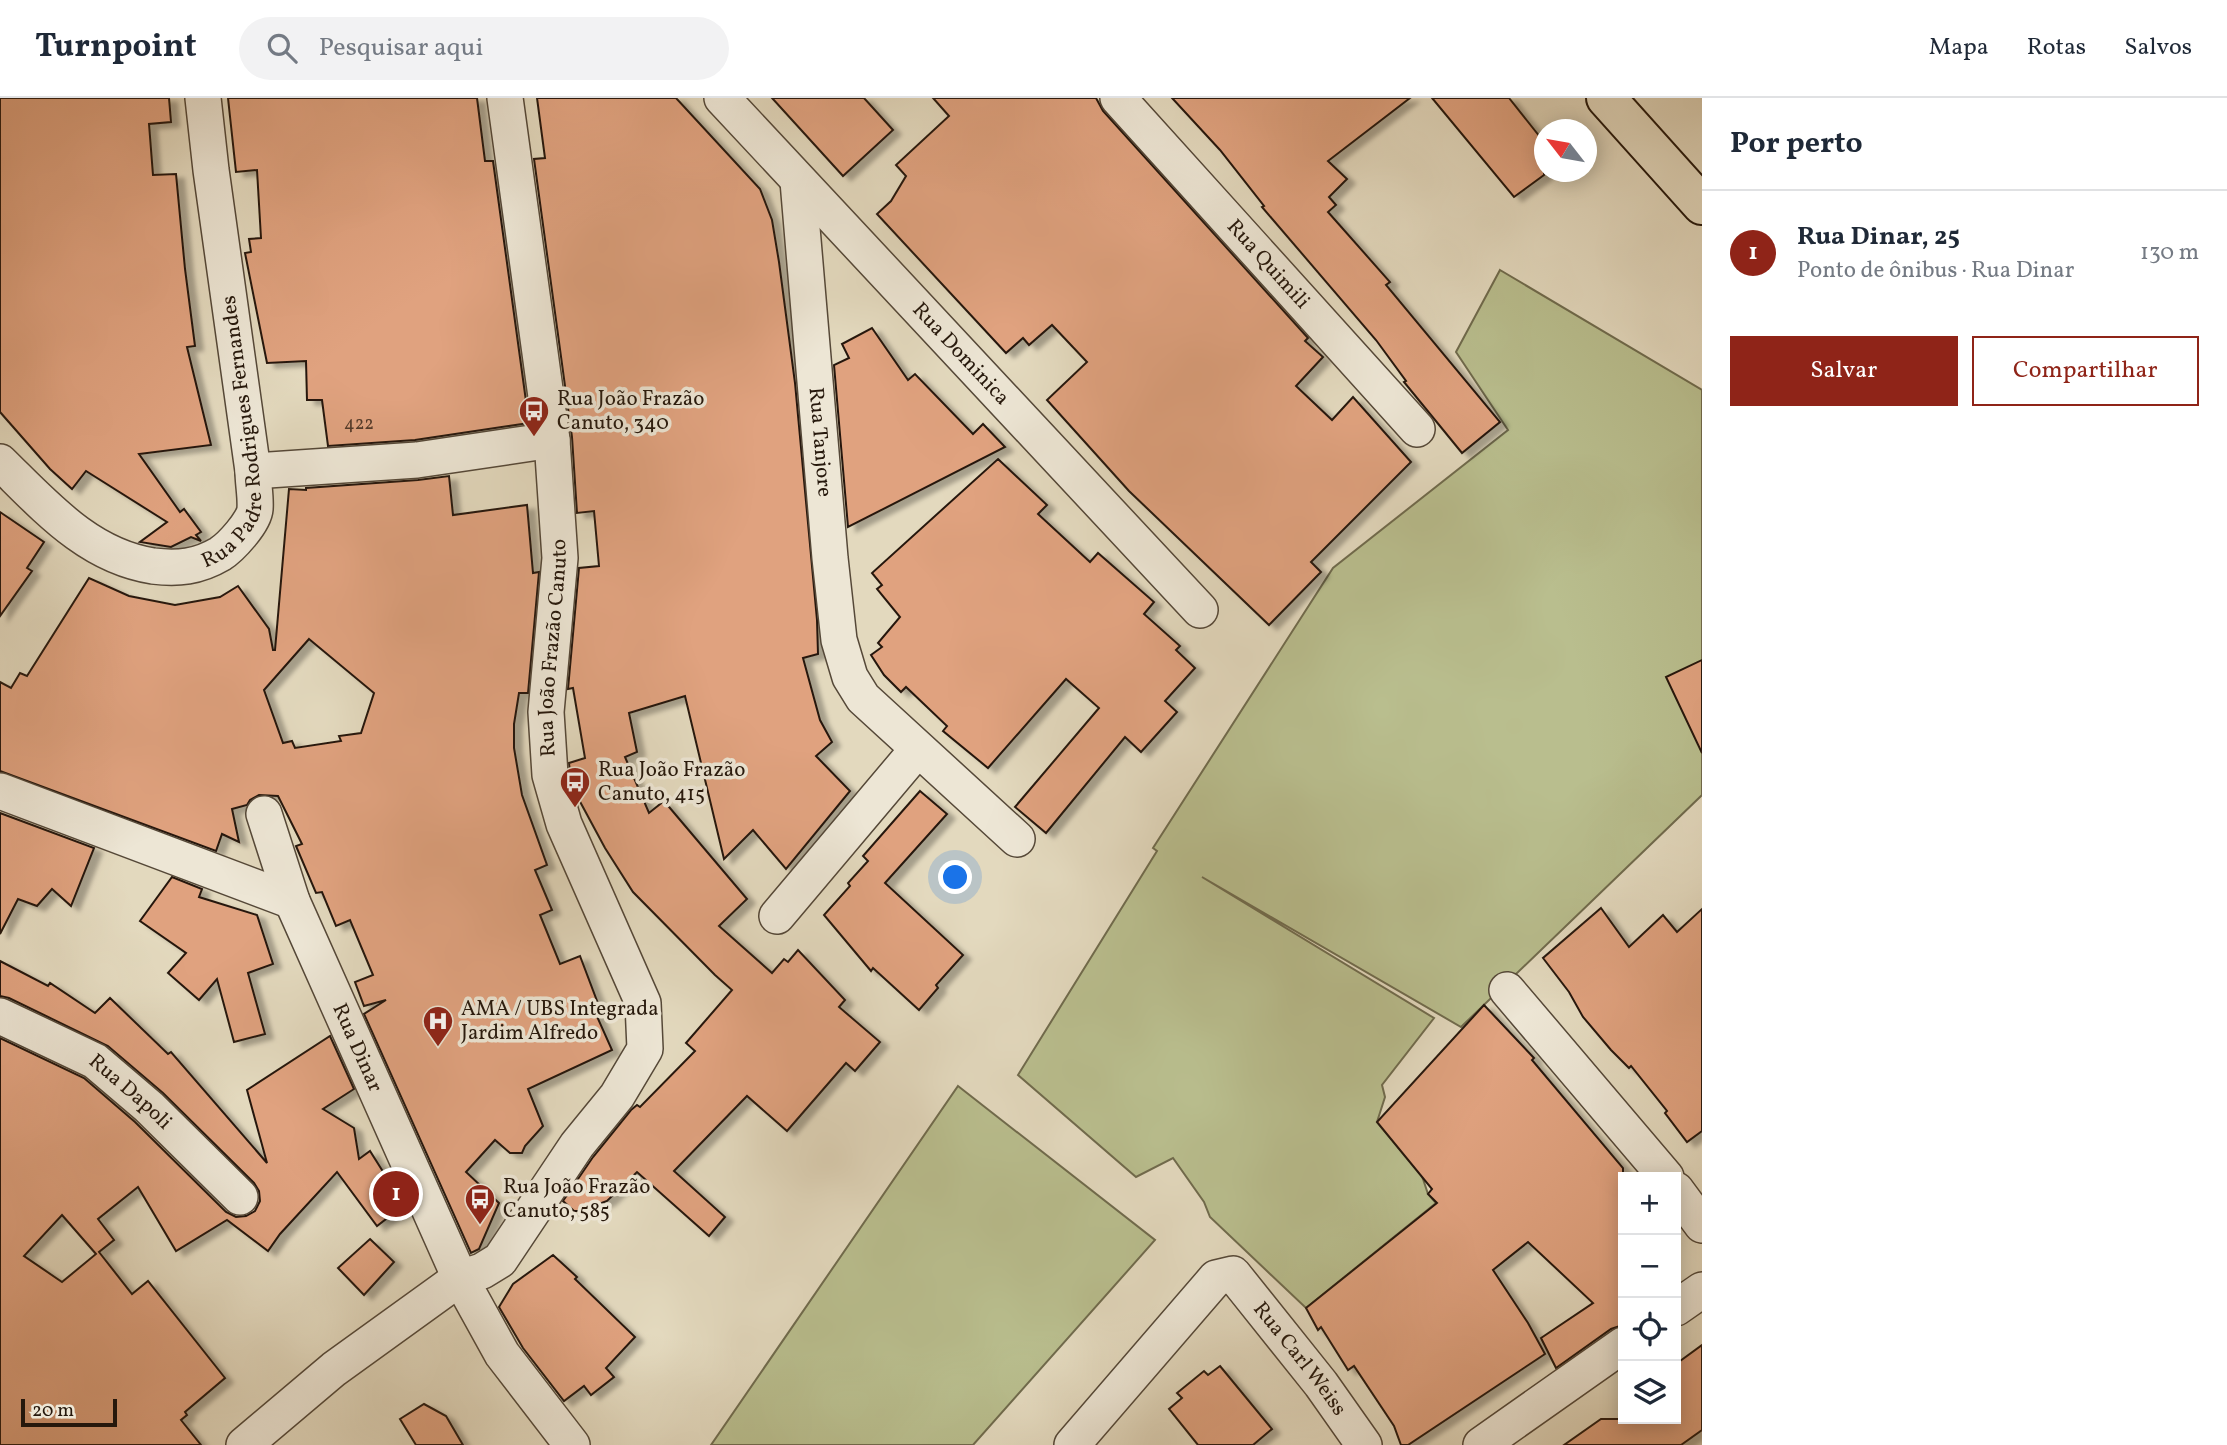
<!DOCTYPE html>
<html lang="pt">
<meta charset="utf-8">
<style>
body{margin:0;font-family:Vollkorn,serif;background:#f2f2f3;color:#1f2937}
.controls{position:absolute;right:21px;bottom:21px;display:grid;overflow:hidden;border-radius:0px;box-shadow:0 4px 18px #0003}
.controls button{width:63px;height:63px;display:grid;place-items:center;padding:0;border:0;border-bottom:2px solid #e0e1e3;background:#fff;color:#1f2937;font:35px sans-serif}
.compass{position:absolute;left:1534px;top:21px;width:63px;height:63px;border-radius:50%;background:#fff;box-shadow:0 4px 18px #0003;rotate:301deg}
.scale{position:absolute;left:21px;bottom:18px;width:96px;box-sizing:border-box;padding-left:7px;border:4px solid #26180c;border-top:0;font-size:19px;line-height:24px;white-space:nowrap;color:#26180c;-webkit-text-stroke:5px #ede6d5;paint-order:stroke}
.you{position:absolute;left:956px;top:780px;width:24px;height:24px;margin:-18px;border:5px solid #fff;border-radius:50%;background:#1a73e8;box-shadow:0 0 0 10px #1a73e833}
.badge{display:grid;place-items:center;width:46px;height:46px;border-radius:50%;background:#8f2418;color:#fff;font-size:23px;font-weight:700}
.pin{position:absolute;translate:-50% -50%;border:4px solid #fff;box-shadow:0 2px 7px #0006}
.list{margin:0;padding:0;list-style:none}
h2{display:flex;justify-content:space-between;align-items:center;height:91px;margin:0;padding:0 28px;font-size:30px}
h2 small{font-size:23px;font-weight:400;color:#747a83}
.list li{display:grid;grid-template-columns:46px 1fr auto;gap:21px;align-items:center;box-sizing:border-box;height:126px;padding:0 28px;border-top:2px solid #e0e1e3}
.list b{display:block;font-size:26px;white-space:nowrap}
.list p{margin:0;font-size:23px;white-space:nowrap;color:#747a83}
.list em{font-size:23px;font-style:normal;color:#747a83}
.actions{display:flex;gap:14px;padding:21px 28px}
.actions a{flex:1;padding:16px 0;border:2px solid #8f2418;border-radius:0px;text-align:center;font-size:24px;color:#8f2418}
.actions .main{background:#8f2418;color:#fff}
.icon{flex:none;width:38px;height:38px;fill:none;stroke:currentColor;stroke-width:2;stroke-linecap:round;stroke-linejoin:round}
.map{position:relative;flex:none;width:1702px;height:1347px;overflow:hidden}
header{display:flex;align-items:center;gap:42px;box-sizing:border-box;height:98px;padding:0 35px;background:#fff;border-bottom:2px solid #e0e1e3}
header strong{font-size:33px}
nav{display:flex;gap:38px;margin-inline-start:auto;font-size:24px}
.search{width:490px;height:63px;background:#f2f2f3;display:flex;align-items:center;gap:18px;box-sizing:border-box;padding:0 24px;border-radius:38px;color:#747a83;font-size:26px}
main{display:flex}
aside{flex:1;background:#fff}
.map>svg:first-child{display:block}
</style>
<header>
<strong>Turnpoint</strong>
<div class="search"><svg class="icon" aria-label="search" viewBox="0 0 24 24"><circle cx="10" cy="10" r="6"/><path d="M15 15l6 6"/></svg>Pesquisar aqui</div>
<nav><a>Mapa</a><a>Rotas</a><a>Salvos</a></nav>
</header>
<main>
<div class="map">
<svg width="1702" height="1347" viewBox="0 0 1702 1347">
<defs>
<filter id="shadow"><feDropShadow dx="8" dy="4.5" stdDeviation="2" flood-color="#0004"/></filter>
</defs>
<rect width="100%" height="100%" fill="#e3d9be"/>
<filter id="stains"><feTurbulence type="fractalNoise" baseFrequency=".00286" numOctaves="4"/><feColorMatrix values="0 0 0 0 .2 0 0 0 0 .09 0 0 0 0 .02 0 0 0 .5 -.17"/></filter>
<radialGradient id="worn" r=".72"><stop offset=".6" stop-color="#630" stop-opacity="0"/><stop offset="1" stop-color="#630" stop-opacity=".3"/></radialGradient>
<g fill="#b9be8e" stroke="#706b4d" stroke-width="2">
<path d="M 1500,172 L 1702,292 L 1702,697 L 1461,929 L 1202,779 L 1434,920 L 1382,987 L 1385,999 L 1377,1024 L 1422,1078 L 1428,1096 L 1436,1105 L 1306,1210 L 1210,1119 L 1204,1104 L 1173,1060 L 1136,1079 L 1018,977 L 1157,753 L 1153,750 L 1333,470 L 1508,332 L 1456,254 Z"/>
<path d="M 958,988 L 1155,1142 L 973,1347 L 711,1347 Z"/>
</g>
<g fill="#e0a27f" stroke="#26180c" stroke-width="2" fill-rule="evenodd" filter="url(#shadow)">
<path d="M 0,0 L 169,0 L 171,24 L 149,26 L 153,77 L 176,76 L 185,171 L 195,248 L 187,249 L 211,347 L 139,356 L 180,414 L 184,411 L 201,434 L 196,437 L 201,443 L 191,439 L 171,449 L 140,444 L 167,424 L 86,373 L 72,391 L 50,371 L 0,314 Z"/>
<path d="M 228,0 L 477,0 L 485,63 L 493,63 L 529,325 L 415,342 L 328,348 L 322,302 L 307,302 L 306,263 L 267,265 L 245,155 L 251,154 L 249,141 L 261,140 L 257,72 L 236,74 Z"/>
<path d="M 537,0 L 676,0 L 760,91 L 772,122 L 779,164 L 795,285 L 817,522 L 818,556 L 803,560 L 820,622 L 832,644 L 816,658 L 850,693 L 786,771 L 753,732 L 724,761 L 685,598 L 629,615 L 637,654 L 625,659 L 649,715 L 664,703 L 747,801 L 719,828 L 772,875 L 784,861 L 788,864 L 798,852 L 845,902 L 839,909 L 880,944 L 855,973 L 846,965 L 787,1033 L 747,998 L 674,1073 L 725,1119 L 709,1138 L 637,1074 L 607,1103 L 580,1113 L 574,1113 L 563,1103 L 593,1059 L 631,1012 L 637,1007 L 640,1009 L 695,953 L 686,945 L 732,892 L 715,877 L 633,794 L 605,750 L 577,698 L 570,674 L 569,665 L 585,660 L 573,590 L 568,591 L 579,470 L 599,468 L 594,413 L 577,415 L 572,339 L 534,61 L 545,60 Z"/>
<path d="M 772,0 L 864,0 L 893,32 L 843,78 Z"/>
<path d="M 933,0 L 1096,0 L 1103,13 L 1308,240 L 1305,243 L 1323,259 L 1296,288 L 1332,322 L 1353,299 L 1411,364 L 1311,464 L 1321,474 L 1269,527 L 1129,393 L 1047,302 L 1087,264 L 1052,227 L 1029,247 L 1023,240 L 1006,255 L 877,116 L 891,103 L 906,78 L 896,67 L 949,18 Z"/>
<path d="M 1172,0 L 1410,0 L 1328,63 L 1347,81 L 1329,99 L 1336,107 L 1328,114 L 1390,184 L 1386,187 L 1500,324 L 1462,355 L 1404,284 L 1406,283 L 1376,242 L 1262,109 L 1264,108 L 1220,52 Z"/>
<path d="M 1432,0 L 1509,0 L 1544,44 L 1544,77 L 1514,99 Z"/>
<path d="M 872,230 L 908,282 L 915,276 L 973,336 L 983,326 L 1005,349 L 848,429 L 834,267 L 849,260 L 842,246 Z"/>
<path d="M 998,361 L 1047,407 L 1038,416 L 1090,464 L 1098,455 L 1154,504 L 1144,516 L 1180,548 L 1176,552 L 1195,570 L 1165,603 L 1177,614 L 1141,654 L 1125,639 L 1046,735 L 1015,709 L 1099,610 L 1066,581 L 988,670 L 943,633 L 947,628 L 906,589 L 901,594 L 884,577 L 871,557 L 882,549 L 878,545 L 900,519 L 877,491 L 882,487 L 872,475 Z"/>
<path d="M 449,378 L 453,417 L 527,407 L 533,475 L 539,474 L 528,595 L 519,595 L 514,626 L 514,650 L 522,697 L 547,767 L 535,772 L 552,812 L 540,817 L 560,866 L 580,858 L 597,903 L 591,905 L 612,952 L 528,991 L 543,1028 L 525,1048 L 522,1055 L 510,1055 L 495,1042 L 466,1074 L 499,1105 L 479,1151 L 471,1155 L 364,916 L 386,902 L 364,908 L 355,884 L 373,877 L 350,822 L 336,828 L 322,794 L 316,795 L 296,748 L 302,746 L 278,698 L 259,697 L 250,702 L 247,707 L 232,711 L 239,744 L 222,736 L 216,753 L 0,673 L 0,584 L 11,590 L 20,575 L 27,578 L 89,480 L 129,498 L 175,507 L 220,499 L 238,488 L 269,531 L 273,552 L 275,552 L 289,391 L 306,392 L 306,390 L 418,382 ZM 309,541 L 374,595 L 361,635 L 339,638 L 341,643 L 295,650 L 292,643 L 283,645 L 264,592 Z"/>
<path d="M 0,414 L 44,444 L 27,470 L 32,473 L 0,518 Z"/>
<path d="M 1702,562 L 1702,655 L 1666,579 Z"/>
<path d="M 920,693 L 947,716 L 885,785 L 963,857 L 936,887 L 938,890 L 919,912 L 873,870 L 871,873 L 824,817 L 850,788 L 848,785 L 868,763 L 863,758 Z"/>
<path d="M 0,715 L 94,750 L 71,808 L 52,791 L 37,808 L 18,801 L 0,836 Z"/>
<path d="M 172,779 L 202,791 L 199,799 L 257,817 L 273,866 L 248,875 L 265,936 L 234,944 L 217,881 L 199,902 L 168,875 L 186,855 L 140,823 Z"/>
<path d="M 1601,810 L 1629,849 L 1663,817 L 1677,834 L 1702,811 L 1702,1033 L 1687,1044 L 1665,1015 L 1667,1013 L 1631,968 L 1629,970 L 1611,952 L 1583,919 L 1569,894 L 1543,860 Z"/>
<path d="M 0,863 L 48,888 L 50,885 L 95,915 L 110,900 L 168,956 L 171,954 L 267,1065 L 247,992 L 330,938 L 354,991 L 323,1011 L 354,1030 L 359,1061 L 370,1053 L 404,1107 L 377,1128 L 337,1074 L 280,1136 L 268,1153 L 227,1122 L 176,1153 L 138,1089 L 98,1121 L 114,1142 L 99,1154 L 132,1196 L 148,1183 L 225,1280 L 185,1314 L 187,1317 L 181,1322 L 201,1347 L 0,1347 L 0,940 L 84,980 L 135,1024 L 226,1114 L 236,1119 L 246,1118 L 255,1113 L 260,1103 L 259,1093 L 254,1085 L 163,995 L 108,948 L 9,900 L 0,898 ZM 62,1117 L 96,1156 L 62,1184 L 24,1158 Z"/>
<path d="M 1484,907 L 1534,960 L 1532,962 L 1623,1070 L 1623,1227 L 1611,1231 L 1556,1270 L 1541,1240 L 1593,1205 L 1528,1144 L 1493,1172 L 1528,1225 L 1545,1256 L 1408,1347 L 1401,1347 L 1394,1328 L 1354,1268 L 1348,1272 L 1321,1229 L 1318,1232 L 1306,1210 L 1437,1105 L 1428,1096 L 1432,1091 L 1377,1024 Z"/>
<path d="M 370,1141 L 394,1164 L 364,1197 L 338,1170 Z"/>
<path d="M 553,1157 L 577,1179 L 575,1181 L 635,1239 L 606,1270 L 614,1279 L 591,1297 L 584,1288 L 564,1303 L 523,1250 L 499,1209 L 513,1186 Z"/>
<path d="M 1702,1247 L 1702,1332 L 1681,1347 L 1564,1347 L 1601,1321 L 1676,1321 L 1676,1266 Z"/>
<path d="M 1220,1268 L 1272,1331 L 1253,1347 L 1198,1347 L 1169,1311 L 1182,1300 L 1177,1295 L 1204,1273 L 1208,1277 Z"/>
<path d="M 424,1306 L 446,1318 L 463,1347 L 416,1347 L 400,1321 Z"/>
</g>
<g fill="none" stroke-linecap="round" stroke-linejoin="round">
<g stroke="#554838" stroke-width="38">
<g id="minor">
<path id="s1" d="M 722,0 L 1200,512"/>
<path id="s2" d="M 1118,0 L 1417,331"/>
<path id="s3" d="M 798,83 L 830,460 L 839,542 L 850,579 L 863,600 L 1017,741"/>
<path id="s4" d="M 0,364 C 45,408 88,458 153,468 C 178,471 198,469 220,456 C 231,449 254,424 255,411 C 256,399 253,385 253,373 L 211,72 L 203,0"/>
<path d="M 253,373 L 417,362 L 552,342"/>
<path d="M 0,693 L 292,803"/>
<path id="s5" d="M 264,716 L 292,803 L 460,1180 L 502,1256 L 572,1347"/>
<path d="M 777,818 L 917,652"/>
<path d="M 1507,892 L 1666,1079"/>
<path id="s6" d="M 0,918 L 95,963 L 149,1009 L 240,1099"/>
<path d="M 1676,1092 L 1702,1127"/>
<path d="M 1676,1210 L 1702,1192"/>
<path id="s7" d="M 244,1347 L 334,1271 L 460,1180 L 482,1173 L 500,1162 L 577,1047 L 617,998 L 645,951 L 643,905 L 564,726 L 550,677 L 546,614 L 560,460 L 552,342 L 505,0"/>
<path id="s8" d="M 1072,1347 L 1216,1180 L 1233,1176 L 1321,1286 L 1364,1347"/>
<path d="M 1481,1347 L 1623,1247"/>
</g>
</g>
<g stroke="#26180c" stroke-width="42">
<path id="major" d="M 1606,0 L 1702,107"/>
</g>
<use href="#minor" stroke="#ede6d5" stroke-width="35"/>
<use href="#major" stroke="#e3d9be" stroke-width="38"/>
</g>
<defs>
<g id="bus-pin" transform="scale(1.575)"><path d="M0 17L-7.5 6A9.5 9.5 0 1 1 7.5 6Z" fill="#8f2418" stroke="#ede6d5"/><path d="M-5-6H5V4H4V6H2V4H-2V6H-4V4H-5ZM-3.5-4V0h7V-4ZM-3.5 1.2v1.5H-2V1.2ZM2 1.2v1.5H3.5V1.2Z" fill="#fff"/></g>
<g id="hospital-pin" transform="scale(1.575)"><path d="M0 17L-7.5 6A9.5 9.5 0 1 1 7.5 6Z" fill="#8f2418" stroke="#ede6d5"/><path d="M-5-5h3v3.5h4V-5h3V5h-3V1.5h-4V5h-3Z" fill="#fff"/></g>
</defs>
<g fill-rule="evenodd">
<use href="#bus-pin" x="534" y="313"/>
<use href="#bus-pin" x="575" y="684"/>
<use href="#hospital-pin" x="438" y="923"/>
<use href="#bus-pin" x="480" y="1101"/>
</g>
<g text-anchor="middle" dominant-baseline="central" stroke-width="7" stroke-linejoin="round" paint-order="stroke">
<g font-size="18" fill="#543a29">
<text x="359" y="326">422</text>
</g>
<g font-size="21" fill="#26180c" stroke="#ede6d5">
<text stroke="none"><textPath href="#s2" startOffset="224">Rua Quimili</textPath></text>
<text stroke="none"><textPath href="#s1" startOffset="350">Rua Dominica</textPath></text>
<text stroke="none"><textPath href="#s4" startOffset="385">Rua Padre Rodrigues Fernandes</textPath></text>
<text stroke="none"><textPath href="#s3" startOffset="262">Rua Tanjore</textPath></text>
<text stroke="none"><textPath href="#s7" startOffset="994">Rua João Frazão Canuto</textPath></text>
<text stroke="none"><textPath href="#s5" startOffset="252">Rua Dinar</textPath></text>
<text stroke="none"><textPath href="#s6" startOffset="152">Rua Dapoli</textPath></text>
<text stroke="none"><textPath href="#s8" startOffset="346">Rua Carl Weiss</textPath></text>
</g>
<g font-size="21" fill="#26180c" stroke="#ede6d5" text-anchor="start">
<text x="557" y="301">Rua João Frazão<tspan x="557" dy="24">Canuto, 340</tspan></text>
<text x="598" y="672">Rua João Frazão<tspan x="598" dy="24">Canuto, 415</tspan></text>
<text x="461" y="911">AMA / UBS Integrada<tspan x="461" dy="24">Jardim Alfredo</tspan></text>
<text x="503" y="1089">Rua João Frazão<tspan x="503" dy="24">Canuto, 585</tspan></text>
</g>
</g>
<rect width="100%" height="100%" filter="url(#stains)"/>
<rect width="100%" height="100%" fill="url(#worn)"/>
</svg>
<div class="controls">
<button>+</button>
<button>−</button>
<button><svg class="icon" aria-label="locate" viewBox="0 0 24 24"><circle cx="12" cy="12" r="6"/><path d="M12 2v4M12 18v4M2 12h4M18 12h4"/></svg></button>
<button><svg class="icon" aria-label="layers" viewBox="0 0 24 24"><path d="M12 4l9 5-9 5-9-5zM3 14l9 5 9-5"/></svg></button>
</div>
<svg class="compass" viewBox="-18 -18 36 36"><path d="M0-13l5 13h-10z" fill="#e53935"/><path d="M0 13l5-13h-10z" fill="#747a83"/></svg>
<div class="scale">20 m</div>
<div class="you"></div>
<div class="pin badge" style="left:396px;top:1096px">1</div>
</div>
<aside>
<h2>Por perto<small></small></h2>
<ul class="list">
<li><span class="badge">1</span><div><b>Rua Dinar, 25</b><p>Ponto de ônibus · Rua Dinar</p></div><em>130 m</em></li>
</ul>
<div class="actions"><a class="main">Salvar</a><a>Compartilhar</a></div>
</aside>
</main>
